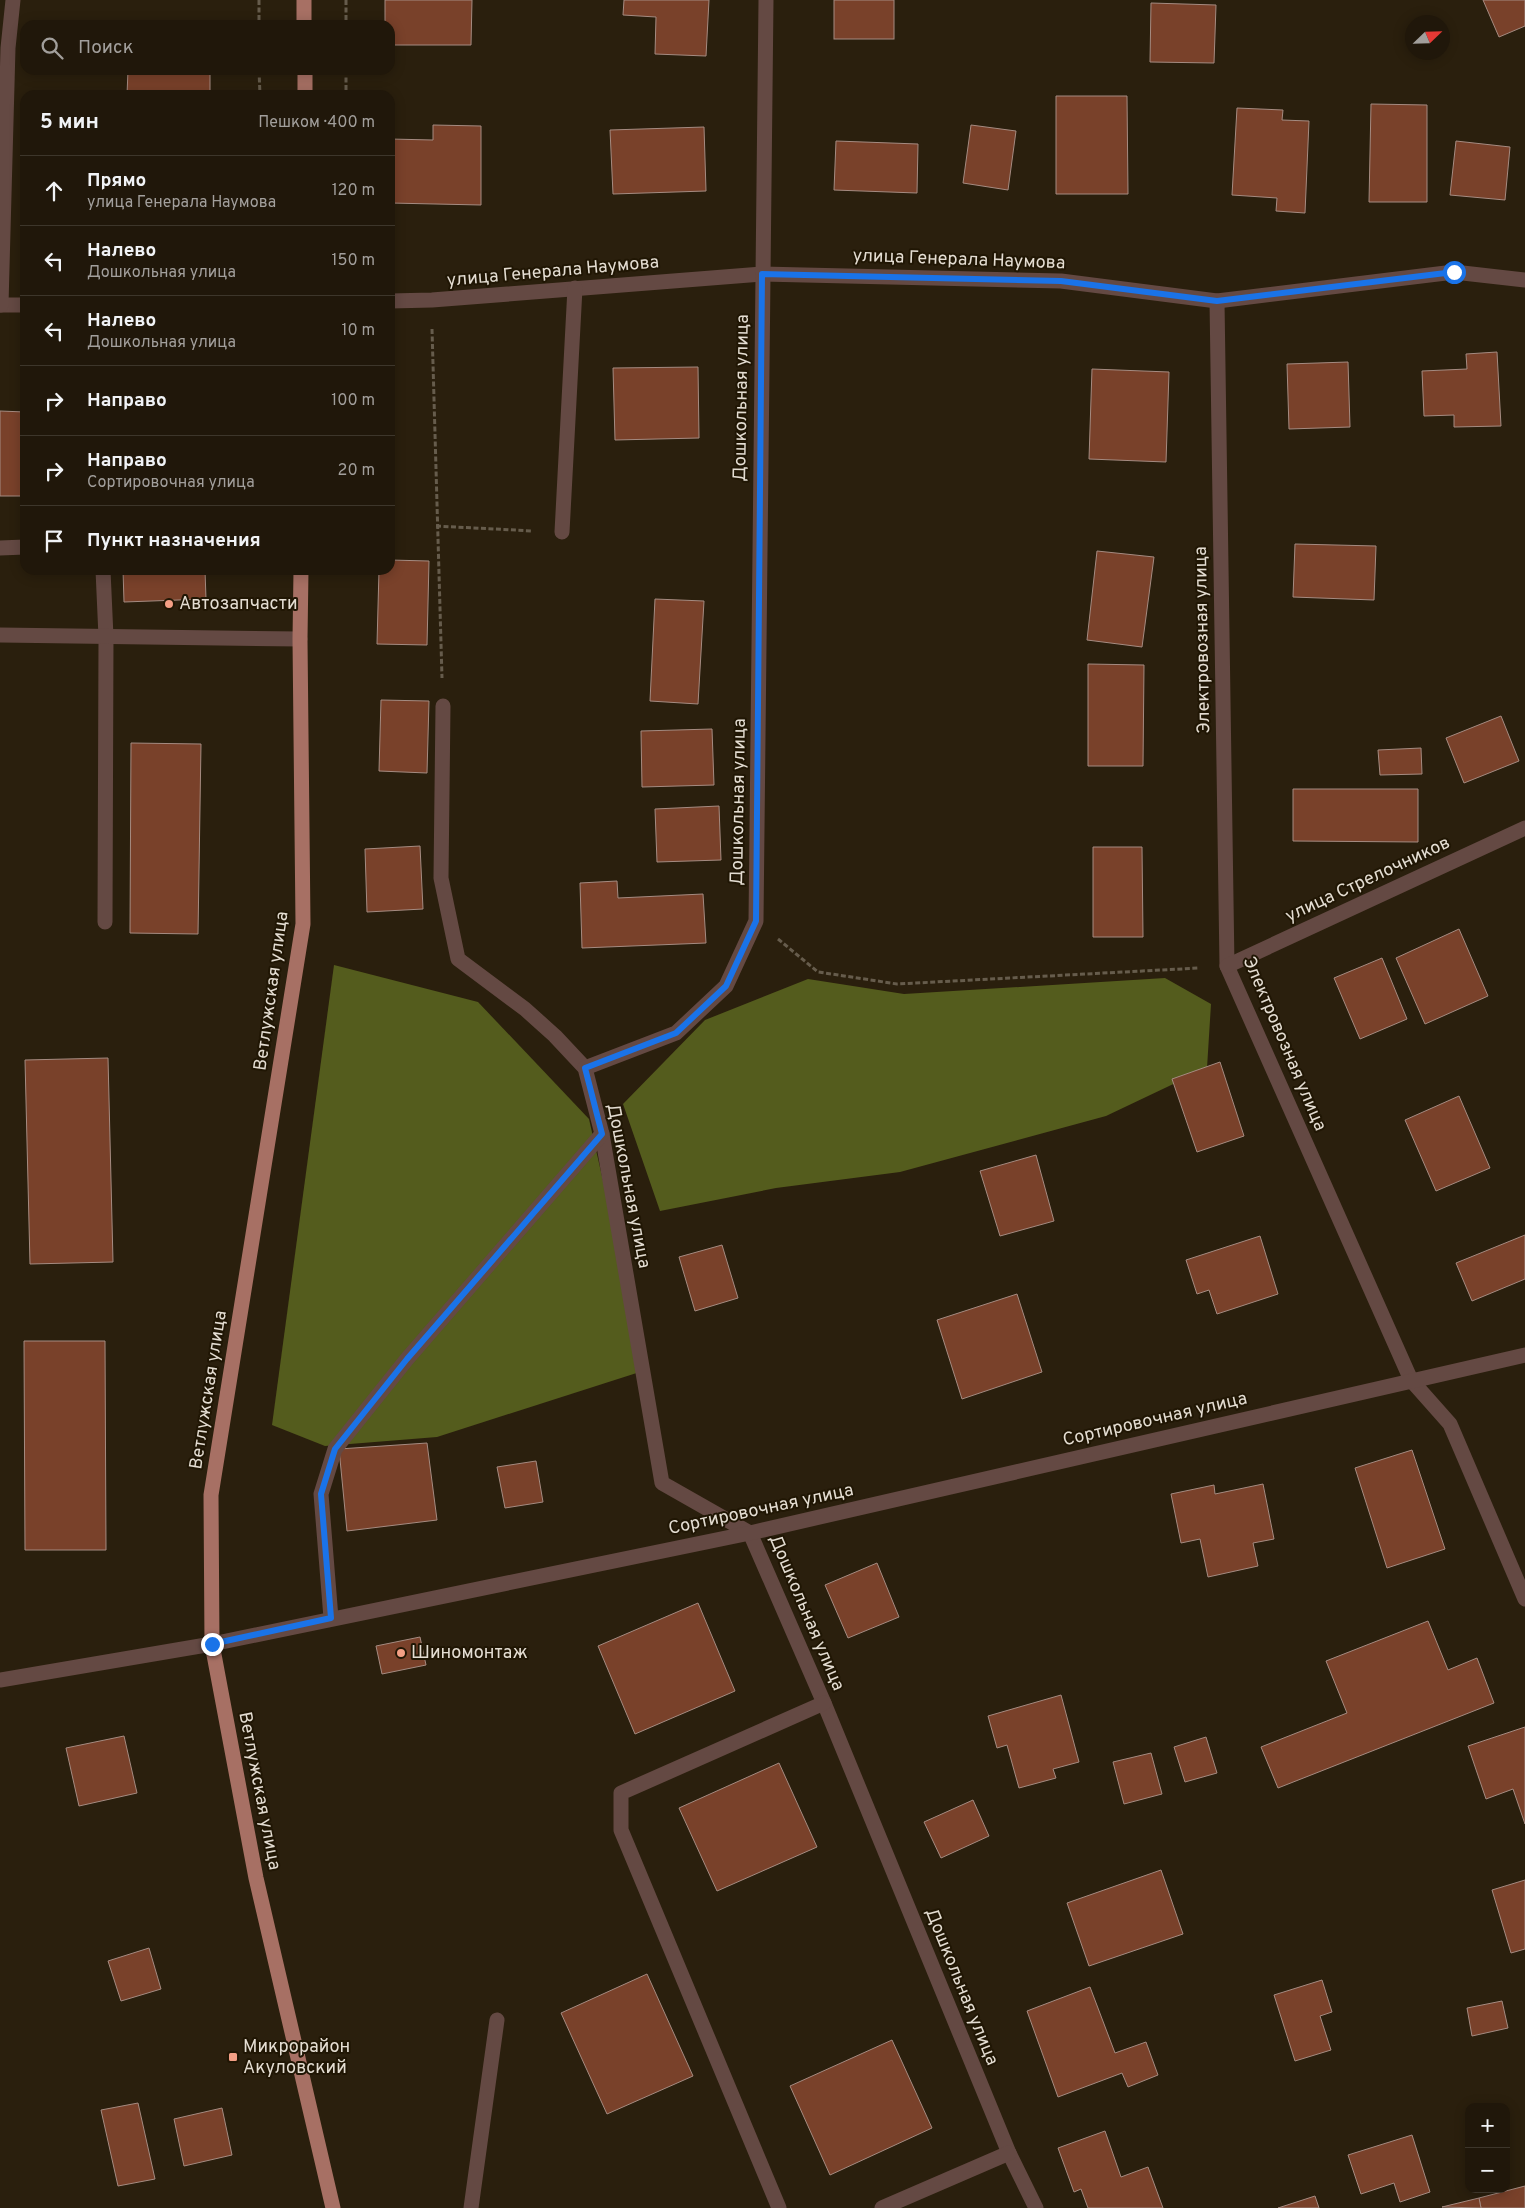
<!DOCTYPE html>
<html lang="ru">
<meta charset="utf-8">
<style>
body{margin:0;font-family:Overpass,sans-serif;background:#2d2418;color:#f1f3f6}
.controls{position:absolute;right:15px;bottom:15px;display:grid;overflow:hidden;border-radius:10px;box-shadow:0 2px 12px #0003}
.controls button{width:45px;height:45px;display:grid;place-items:center;padding:0;border:0;border-bottom:1px solid #3d362b;background:#20170a;color:#f1f3f6;font:25px sans-serif}
.compass{position:absolute;left:1405px;top:15px;width:45px;height:45px;border-radius:50%;background:#20170a;box-shadow:0 2px 12px #0003;rotate:67deg}
.stop{position:absolute;width:15px;height:15px;margin:-11px;border:4px solid #1a73e8;border-radius:50%;background:#fff}
.stop.end{background:#1a73e8;border-color:#fff;box-shadow:0 1px 5px #0008}
.list{margin:0;padding:0;list-style:none}
h2{display:flex;justify-content:space-between;align-items:center;height:65px;margin:0;padding:0 20px;font-size:21px}
h2 small{font-size:16px;font-weight:400;color:#a29f9c}
.list li{display:grid;grid-template-columns:32px 1fr auto;gap:15px;align-items:center;box-sizing:border-box;height:70px;padding:0 20px;border-top:1px solid #3d362b}
.list b{display:block;font-size:19px;white-space:nowrap}
.list p{margin:0;font-size:16px;white-space:nowrap;color:#a29f9c}
.list em{font-size:16px;font-style:normal;color:#a29f9c}
.icon{flex:none;width:28px;height:28px;fill:none;stroke:currentColor;stroke-width:2;stroke-linecap:round;stroke-linejoin:round}
.map{position:relative;flex:none;width:1525px;height:2208px;overflow:hidden}
.search{position:absolute;background:#20170a;box-shadow:0 2px 12px #0003;left:20px;top:20px;width:375px;height:55px;display:flex;align-items:center;gap:12px;box-sizing:border-box;padding:0 18px;border-radius:15px;color:#a29f9c;font-size:19px}
.panel{position:absolute;background:#20170a;box-shadow:0 2px 12px #0003;left:20px;top:90px;width:375px;height:485px;border-radius:15px}
.map>svg:first-child{display:block}
</style>
<div class="map">
<svg width="1525" height="2208" viewBox="0 0 1525 2208">
<rect width="100%" height="100%" fill="#2a1f0d"/>
<g fill="#545c1d">
<path d="M 334,965 L 478,1002 L 589,1119 L 646,1370 L 437,1437 L 325,1446 L 272,1425 Z"/>
<path d="M 1165,978 L 1211,1004 L 1207,1068 L 1106,1116 L 900,1172 L 776,1188 L 660,1211 L 623,1104 L 705,1020 L 808,979 L 904,994 Z"/>
</g>
<g fill="#79412a" stroke="#a58b81">
<path d="M 385,0 L 472,0 L 471,45 L 390,45 L 390,25 L 385,25 Z"/>
<path d="M 624,0 L 709,0 L 706,56 L 655,54 L 656,17 L 623,15 Z"/>
<rect x="834" y="0" width="60" height="39"/>
<path d="M 1483,0 L 1525,0 L 1525,26 L 1499,37 Z"/>
<path d="M 1151,3 L 1216,5 L 1214,63 L 1150,62 Z"/>
<path d="M 128,70 L 210,70 L 210,95 L 127,95 Z"/>
<path d="M 1056,96 L 1127,96 L 1128,194 L 1056,194 Z"/>
<path d="M 1371,104 L 1427,105 L 1427,202 L 1369,202 Z"/>
<path d="M 1237,108 L 1283,110 L 1282,120 L 1309,121 L 1305,213 L 1276,211 L 1277,198 L 1232,195 Z"/>
<path d="M 433,125 L 481,126 L 481,205 L 390,203 L 390,139 L 433,140 Z"/>
<path d="M 971,125 L 1016,131 L 1008,190 L 963,183 Z"/>
<path d="M 704,127 L 706,191 L 613,194 L 610,130 Z"/>
<path d="M 836,141 L 918,144 L 917,193 L 834,190 Z"/>
<path d="M 1456,141 L 1510,147 L 1505,200 L 1450,195 Z"/>
<path d="M 1497,352 L 1501,426 L 1454,427 L 1454,415 L 1424,416 L 1422,371 L 1467,369 L 1466,354 Z"/>
<path d="M 1348,362 L 1350,427 L 1289,429 L 1287,364 Z"/>
<path d="M 698,367 L 699,438 L 615,440 L 613,368 Z"/>
<path d="M 1092,369 L 1169,372 L 1166,462 L 1089,459 Z"/>
<path d="M 0,411 L 25,412 L 25,496 L 0,496 Z"/>
<path d="M 1295,544 L 1376,546 L 1374,600 L 1293,597 Z"/>
<path d="M 1097,551 L 1154,557 L 1142,647 L 1087,640 Z"/>
<path d="M 390,560 L 429,561 L 427,645 L 377,644 L 379,570 L 390,570 Z"/>
<path d="M 123,570 L 205,570 L 206,599 L 124,602 Z"/>
<path d="M 655,599 L 704,601 L 698,704 L 650,701 Z"/>
<path d="M 1088,664 L 1144,665 L 1143,766 L 1088,766 Z"/>
<path d="M 381,700 L 429,701 L 427,773 L 379,771 Z"/>
<path d="M 1501,716 L 1519,761 L 1464,783 L 1446,738 Z"/>
<path d="M 712,729 L 714,785 L 642,787 L 641,731 Z"/>
<path d="M 131,743 L 201,744 L 198,934 L 130,933 Z"/>
<path d="M 1421,748 L 1422,774 L 1380,775 L 1378,750 Z"/>
<path d="M 1293,789 L 1418,789 L 1418,842 L 1293,841 Z"/>
<path d="M 719,806 L 721,860 L 657,862 L 655,809 Z"/>
<path d="M 420,846 L 423,909 L 367,912 L 365,849 Z"/>
<path d="M 1093,847 L 1142,847 L 1143,937 L 1093,937 Z"/>
<path d="M 617,881 L 618,898 L 703,894 L 706,943 L 582,948 L 580,883 Z"/>
<path d="M 1459,929 L 1488,996 L 1425,1024 L 1396,958 Z"/>
<path d="M 1382,958 L 1407,1019 L 1360,1039 L 1334,978 Z"/>
<path d="M 108,1058 L 113,1262 L 30,1264 L 25,1060 Z"/>
<path d="M 1220,1062 L 1244,1136 L 1197,1152 L 1172,1079 Z"/>
<path d="M 1459,1096 L 1490,1168 L 1436,1191 L 1405,1120 Z"/>
<path d="M 1036,1155 L 1054,1221 L 1000,1236 L 980,1171 Z"/>
<path d="M 1525,1235 L 1525,1279 L 1472,1301 L 1456,1263 Z"/>
<path d="M 1260,1236 L 1278,1294 L 1217,1314 L 1209,1290 L 1197,1294 L 1186,1260 Z"/>
<path d="M 722,1245 L 738,1298 L 695,1311 L 679,1257 Z"/>
<path d="M 1017,1294 L 1042,1372 L 962,1399 L 937,1320 Z"/>
<path d="M 24,1341 L 105,1341 L 106,1550 L 25,1550 Z"/>
<path d="M 427,1443 L 437,1520 L 347,1531 L 339,1449 Z"/>
<path d="M 1412,1450 L 1445,1549 L 1387,1568 L 1355,1468 Z"/>
<path d="M 536,1461 L 543,1502 L 505,1508 L 497,1467 Z"/>
<path d="M 1263,1484 L 1274,1539 L 1253,1543 L 1258,1566 L 1208,1577 L 1200,1539 L 1181,1543 L 1171,1494 L 1214,1485 L 1215,1494 Z"/>
<path d="M 877,1563 L 899,1617 L 848,1638 L 825,1585 Z"/>
<path d="M 698,1603 L 735,1691 L 635,1734 L 598,1646 Z"/>
<path d="M 1428,1621 L 1448,1670 L 1477,1658 L 1494,1703 L 1278,1788 L 1261,1747 L 1347,1713 L 1326,1661 Z"/>
<path d="M 420,1637 L 426,1665 L 382,1674 L 376,1646 Z"/>
<path d="M 1061,1695 L 1079,1762 L 1053,1769 L 1056,1778 L 1019,1788 L 1007,1745 L 997,1748 L 988,1716 Z"/>
<path d="M 1525,1727 L 1525,1824 L 1513,1789 L 1486,1799 L 1468,1746 Z"/>
<path d="M 124,1736 L 137,1793 L 79,1806 L 66,1748 Z"/>
<path d="M 1206,1737 L 1217,1773 L 1185,1782 L 1174,1747 Z"/>
<path d="M 1151,1753 L 1162,1794 L 1124,1804 L 1113,1762 Z"/>
<path d="M 779,1763 L 817,1847 L 717,1891 L 679,1808 Z"/>
<path d="M 973,1800 L 989,1836 L 941,1858 L 924,1822 Z"/>
<path d="M 1161,1870 L 1183,1934 L 1089,1966 L 1067,1903 Z"/>
<path d="M 1525,1880 L 1525,1949 L 1511,1953 L 1492,1890 Z"/>
<path d="M 149,1948 L 161,1989 L 121,2001 L 108,1961 Z"/>
<path d="M 647,1974 L 693,2076 L 607,2114 L 561,2013 Z"/>
<path d="M 1322,1980 L 1332,2012 L 1320,2016 L 1331,2050 L 1295,2061 L 1274,1995 Z"/>
<path d="M 1090,1987 L 1115,2053 L 1146,2042 L 1158,2075 L 1128,2087 L 1122,2073 L 1058,2097 L 1027,2011 Z"/>
<path d="M 1502,2001 L 1508,2028 L 1472,2036 L 1467,2008 Z"/>
<path d="M 892,2040 L 932,2128 L 830,2175 L 790,2086 Z"/>
<path d="M 138,2103 L 155,2179 L 118,2186 L 101,2110 Z"/>
<path d="M 222,2108 L 232,2155 L 184,2166 L 174,2119 Z"/>
<path d="M 1105,2131 L 1121,2177 L 1148,2167 L 1163,2208 L 1088,2208 L 1081,2189 L 1074,2192 L 1058,2148 Z"/>
<path d="M 1412,2135 L 1430,2192 L 1400,2202 L 1394,2183 L 1361,2194 L 1348,2155 Z"/>
<path d="M 1525,2186 L 1525,2208 L 1481,2208 L 1479,2198 Z"/>
<path d="M 1315,2196 L 1319,2208 L 1278,2208 Z"/>
<path d="M 1479,2198 L 1481,2208 L 1442,2207 Z"/>
</g>
<g fill="none" stroke-linecap="round" stroke-linejoin="round">
<g stroke="#665c4c" stroke-width="3" stroke-dasharray="5 2.5" stroke-linecap="butt">
<path d="M 259,0 L 259,25"/>
<path d="M 346,0 L 346,25"/>
<path d="M 259,70 L 260,95"/>
<path d="M 346,70 L 346,95"/>
<path d="M 432,329 L 442,678"/>
<path d="M 436,526 L 533,531"/>
<path d="M 778,939 L 818,972 L 897,984 L 1199,968"/>
</g>
<g stroke="#644943" stroke-width="15">
<path d="M 390,301 L 432,300 L 762,274 L 1061,281 L 1217,301 L 1454,272 L 1525,280"/>
<path d="M 1217,301 L 1227,966 L 1411,1380 L 1450,1424 L 1525,1599"/>
<path d="M 0,305 L 25,305"/>
<path d="M 1,305 L 8,48 L 13,0"/>
<path d="M 562,532 L 575,288"/>
<path d="M 0,548 L 25,547"/>
<path d="M 103,570 L 106,637 L 105,922"/>
<path d="M 0,635 L 300,639"/>
<path d="M 443,706 L 441,878 L 458,959 L 525,1009 L 555,1036 L 585,1068 L 602,1134 L 662,1483 L 750,1533 L 824,1703 L 1009,2153 L 1036,2208"/>
<path d="M 1227,966 L 1525,828"/>
<path d="M 585,1068 L 676,1033 L 726,986 L 756,921 L 766,0"/>
<path d="M 331,1618 L 321,1494 L 335,1449 L 407,1359 L 602,1134"/>
<path d="M 0,1680 L 212,1644 L 750,1533 L 1525,1355"/>
<path d="M 471,2208 L 497,2020"/>
<path d="M 779,2208 L 621,1830 L 621,1793 L 824,1703"/>
<path d="M 882,2208 L 1009,2153"/>
</g>
<g stroke="#a77064" stroke-width="15">
<path d="M 304,0 L 304,25"/>
<path d="M 305,70 L 305,95"/>
<path d="M 301,570 L 300,639 L 303,924 L 211,1495 L 212,1644 L 256,1878 L 333,2208"/>
</g>
</g>
<g fill="none" stroke-linecap="round" stroke-linejoin="round">
<path stroke="#1a73e8" stroke-width="6" d="M 212,1644 L 331,1618 L 321,1494 L 335,1449 L 407,1359 L 602,1134 L 585,1068 L 676,1033 L 726,986 L 756,921 L 762,274 L 1061,281 L 1217,301 L 1454,272"/>
</g>
<g fill="#f39f85" stroke="#201604" stroke-width="2">
<circle cx="169" cy="604" r="5"/>
<circle cx="401" cy="1653" r="5"/>
<rect x="228" y="2052" width="10" height="10" rx="2.5"/>
</g>
<g text-anchor="middle" dominant-baseline="central" stroke-width="4" stroke-linejoin="round" paint-order="stroke">
<g font-size="18" fill="#e4ddd2" stroke="#201604">
<text transform="translate(959 260) rotate(2)">улица Генерала Наумова</text>
<text transform="translate(553 272) rotate(-5)">улица Генерала Наумова</text>
<text transform="translate(742 398) rotate(-89)">Дошкольная улица</text>
<text transform="translate(1203 640) rotate(-91)">Электровозная улица</text>
<text transform="translate(739 802) rotate(-89)">Дошкольная улица</text>
<text transform="translate(1368 880) rotate(-25)">улица Стрелочников</text>
<text transform="translate(272 991) rotate(-82)">Ветлужская улица</text>
<text transform="translate(1284 1044) rotate(67)">Электровозная улица</text>
<text transform="translate(628 1186) rotate(79)">Дошкольная улица</text>
<text transform="translate(209 1390) rotate(-81)">Ветлужская улица</text>
<text transform="translate(1155 1420) rotate(-13)">Сортировочная улица</text>
<text transform="translate(761 1510) rotate(-12)">Сортировочная улица</text>
<text transform="translate(806 1613) rotate(67)">Дошкольная улица</text>
<text transform="translate(259 1791) rotate(79)">Ветлужская улица</text>
<text transform="translate(961 1987) rotate(68)">Дошкольная улица</text>
</g>
<g font-size="18" fill="#e4ddd2" stroke="#201604" text-anchor="start">
<text x="179" y="604">Автозапчасти</text>
<text x="411" y="1653">Шиномонтаж</text>
<text x="243" y="2047">Микрорайон<tspan x="243" dy="21">Акуловский</tspan></text>
</g>
</g>
</svg>
<div class="controls">
<button>+</button>
<button>−</button>
</div>
<svg class="compass" viewBox="-18 -18 36 36"><path d="M0-13l5 13h-10z" fill="#e53935"/><path d="M0 13l5-13h-10z" fill="#a29f9c"/></svg>
<div class="stop" style="left:1454px;top:272px"></div>
<div class="stop end" style="left:212px;top:1644px"></div>
<div class="search"><svg class="icon" aria-label="search" viewBox="0 0 24 24"><circle cx="10" cy="10" r="6"/><path d="M15 15l6 6"/></svg>Поиск</div>
<section class="panel">
<h2>5 мин<small>Пешком · 400 m</small></h2>
<ul class="list">
<li><svg class="icon" aria-label="ahead" viewBox="0 0 24 24"><path d="M12 20V5M6 11l6-6 6 6"/></svg><div><b>Прямо</b><p>улица Генерала Наумова</p></div><em>120 m</em></li>
<li><svg class="icon" aria-label="left" viewBox="0 0 24 24"><path d="M17 20v-9H6M10 6l-5 5 5 5"/></svg><div><b>Налево</b><p>Дошкольная улица</p></div><em>150 m</em></li>
<li><svg class="icon" aria-label="left" viewBox="0 0 24 24"><path d="M17 20v-9H6M10 6l-5 5 5 5"/></svg><div><b>Налево</b><p>Дошкольная улица</p></div><em>10 m</em></li>
<li><svg class="icon" aria-label="right" viewBox="0 0 24 24"><path d="M7 20v-9h11M14 6l5 5-5 5"/></svg><div><b>Направо</b></div><em>100 m</em></li>
<li><svg class="icon" aria-label="right" viewBox="0 0 24 24"><path d="M7 20v-9h11M14 6l5 5-5 5"/></svg><div><b>Направо</b><p>Сортировочная улица</p></div><em>20 m</em></li>
<li><svg class="icon" aria-label="arrive" viewBox="0 0 24 24"><path d="M6 21V4h12l-3 4 3 4H6"/></svg><div><b>Пункт назначения</b></div></li>
</ul>
</section>
</div>
